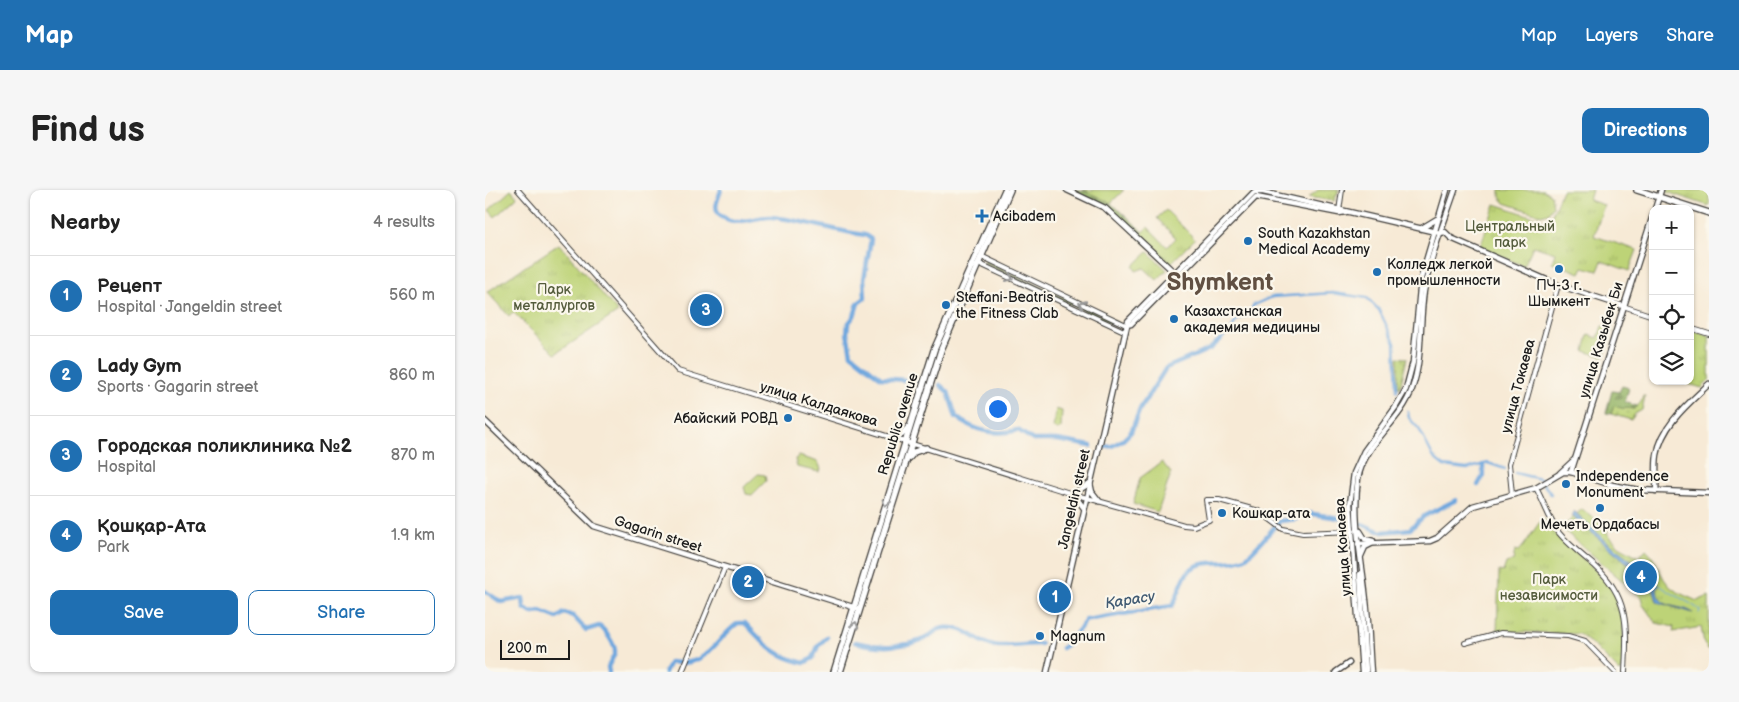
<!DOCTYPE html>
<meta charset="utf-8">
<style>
body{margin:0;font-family:"Balsamiq Sans",sans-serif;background:#f6f6f6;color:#222}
.controls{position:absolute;right:15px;top:15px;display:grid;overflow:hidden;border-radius:10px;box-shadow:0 1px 4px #0004}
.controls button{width:45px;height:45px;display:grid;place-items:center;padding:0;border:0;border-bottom:1px solid #e0e0e0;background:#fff;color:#222;font:25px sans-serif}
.scale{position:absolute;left:15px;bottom:12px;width:70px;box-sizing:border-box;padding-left:5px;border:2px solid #1c1c1c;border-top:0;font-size:14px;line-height:18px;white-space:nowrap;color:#1c1c1c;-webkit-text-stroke:4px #fbf7ec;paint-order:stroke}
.you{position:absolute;left:512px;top:218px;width:18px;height:18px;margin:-12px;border:4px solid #fff;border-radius:50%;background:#1a73e8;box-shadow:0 0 0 8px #1a73e833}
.badge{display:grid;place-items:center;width:32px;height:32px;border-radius:50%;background:#1f6fb2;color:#fff;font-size:16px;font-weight:700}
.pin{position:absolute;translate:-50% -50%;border:2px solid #fff;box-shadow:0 1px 5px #0006}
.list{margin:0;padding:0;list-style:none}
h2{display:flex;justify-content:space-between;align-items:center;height:65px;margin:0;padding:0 20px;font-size:21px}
h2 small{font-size:16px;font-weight:400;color:#767676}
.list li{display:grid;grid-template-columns:32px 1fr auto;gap:15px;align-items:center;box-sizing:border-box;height:80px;padding:0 20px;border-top:1px solid #e0e0e0}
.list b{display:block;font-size:19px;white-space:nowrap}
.list p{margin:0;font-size:16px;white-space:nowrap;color:#767676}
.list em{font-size:16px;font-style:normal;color:#767676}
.actions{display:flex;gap:10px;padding:15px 20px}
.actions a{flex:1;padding:11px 0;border:1px solid #1f6fb2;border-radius:10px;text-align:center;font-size:18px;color:#1f6fb2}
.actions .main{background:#1f6fb2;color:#fff}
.icon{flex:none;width:28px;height:28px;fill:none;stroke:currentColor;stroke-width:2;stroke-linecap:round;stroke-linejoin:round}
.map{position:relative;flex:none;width:1224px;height:482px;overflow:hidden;border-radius:10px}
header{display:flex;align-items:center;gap:30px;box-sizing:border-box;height:70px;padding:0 25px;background:#1f6fb2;color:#fff}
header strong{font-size:24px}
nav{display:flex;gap:28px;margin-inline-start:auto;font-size:18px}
.intro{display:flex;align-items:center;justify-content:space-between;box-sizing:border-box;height:120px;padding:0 30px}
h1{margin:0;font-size:35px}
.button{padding:12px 22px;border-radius:10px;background:#1f6fb2;color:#fff;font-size:18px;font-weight:700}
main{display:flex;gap:30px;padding:0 30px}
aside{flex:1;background:#fff;border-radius:10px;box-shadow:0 1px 4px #0004}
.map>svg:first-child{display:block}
</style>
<header>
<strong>Map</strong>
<nav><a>Map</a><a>Layers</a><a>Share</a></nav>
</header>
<div class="intro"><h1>Find us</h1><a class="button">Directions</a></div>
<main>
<aside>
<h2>Nearby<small>4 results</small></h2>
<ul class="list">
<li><span class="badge">1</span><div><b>Рецепт</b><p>Hospital · Jangeldin street</p></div><em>560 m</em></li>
<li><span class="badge">2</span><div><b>Lady Gym</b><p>Sports · Gagarin street</p></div><em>860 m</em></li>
<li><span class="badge">3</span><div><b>Городская поликлиника №2</b><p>Hospital</p></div><em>870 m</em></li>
<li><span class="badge">4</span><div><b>Қошқар-Ата</b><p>Park</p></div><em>1.9 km</em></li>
</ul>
<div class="actions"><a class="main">Save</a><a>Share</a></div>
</aside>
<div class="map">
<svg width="1224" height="482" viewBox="0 0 1224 482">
<defs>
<pattern id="grass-dots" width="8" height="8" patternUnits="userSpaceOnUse" patternTransform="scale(1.25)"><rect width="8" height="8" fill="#bdd377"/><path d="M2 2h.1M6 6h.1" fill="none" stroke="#a2b566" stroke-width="1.8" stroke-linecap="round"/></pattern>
<pattern id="forest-firs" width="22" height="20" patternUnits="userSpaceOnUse" patternTransform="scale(1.25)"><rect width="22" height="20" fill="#96b568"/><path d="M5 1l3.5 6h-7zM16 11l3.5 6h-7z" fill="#7a9255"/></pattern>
<pattern id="park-tufts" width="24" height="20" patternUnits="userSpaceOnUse" patternTransform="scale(1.25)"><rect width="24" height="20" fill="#bdd377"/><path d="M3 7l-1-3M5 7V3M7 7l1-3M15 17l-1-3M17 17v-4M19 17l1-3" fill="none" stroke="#a2b566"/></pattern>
<pattern id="water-ripples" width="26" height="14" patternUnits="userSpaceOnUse" patternTransform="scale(1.25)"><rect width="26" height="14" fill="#6fa7de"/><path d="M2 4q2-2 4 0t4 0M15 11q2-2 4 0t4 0" fill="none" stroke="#5a87b3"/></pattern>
</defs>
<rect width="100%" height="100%" fill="#fbf7ec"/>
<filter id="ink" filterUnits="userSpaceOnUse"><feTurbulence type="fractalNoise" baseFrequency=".02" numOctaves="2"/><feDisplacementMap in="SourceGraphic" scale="10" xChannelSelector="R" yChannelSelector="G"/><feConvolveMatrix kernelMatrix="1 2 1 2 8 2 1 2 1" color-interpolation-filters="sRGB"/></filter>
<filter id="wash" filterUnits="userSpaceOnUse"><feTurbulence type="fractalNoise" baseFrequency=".0096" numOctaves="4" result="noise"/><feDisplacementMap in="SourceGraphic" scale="20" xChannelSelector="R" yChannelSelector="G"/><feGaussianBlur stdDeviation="1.12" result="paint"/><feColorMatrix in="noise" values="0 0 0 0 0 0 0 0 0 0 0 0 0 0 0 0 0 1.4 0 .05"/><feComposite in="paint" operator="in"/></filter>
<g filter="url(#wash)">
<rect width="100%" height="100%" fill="#f7ead6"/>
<path fill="url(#grass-dots)" stroke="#6c784a" d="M 1158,206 L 1160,206 L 1157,220 L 1150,224 L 1146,230 L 1126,224 L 1128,216 L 1149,219 L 1156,212 Z"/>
<g fill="url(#forest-firs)" stroke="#596842">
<path d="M 585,0 C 628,0 658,45 686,73 L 683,76 L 623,17 Z"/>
<path d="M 500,71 L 633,133 L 631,136 L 499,73 Z"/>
<path d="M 1137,196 L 1144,198 L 1140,212 L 1152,216 L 1149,219 L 1141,218 L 1140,219 L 1129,216 L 1126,224 L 1121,223 L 1127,201 L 1134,202 Z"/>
</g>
<g fill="url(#park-tufts)" stroke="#6c784a">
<path d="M 598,0 L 639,0 L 626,13 Z"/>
<path d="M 833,0 L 854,0 L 849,11 L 824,7 Z"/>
<path d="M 1077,0 L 1107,0 L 1104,10 L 1119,15 L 1109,46 L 1152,60 L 1144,81 L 1117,71 L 1113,81 L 1098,77 L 1095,83 L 1067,72 L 1070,63 L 1048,56 L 1039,76 L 995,57 L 1010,14 L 1064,32 Z"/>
<path d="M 1183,0 L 1224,0 L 1224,16 L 1182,2 Z"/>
<path d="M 681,20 L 710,49 L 686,73 L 656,44 L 663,37 L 682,57 L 691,48 L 672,28 Z"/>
<path d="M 74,54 L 133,122 L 70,164 L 28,122 L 24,126 L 2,102 Z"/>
<path d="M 663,62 L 682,80 L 672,90 L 659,78 L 651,81 L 648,76 Z"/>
<path d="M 1117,136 L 1128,139 L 1119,167 L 1099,161 L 1103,145 L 1113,148 Z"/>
<path d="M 1205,139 L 1224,145 L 1224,191 L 1217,198 L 1193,191 L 1205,191 Z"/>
<path d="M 913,167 L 922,168 L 915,198 L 913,197 Z"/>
<path d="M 1097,319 L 1123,339 L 1122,343 L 1134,356 L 1154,367 L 1161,359 C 1172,369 1173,382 1182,393 C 1188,402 1202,406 1212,411 L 1224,406 L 1224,460 L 1219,454 L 1216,437 L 1188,442 L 1189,437 L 1171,433 L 1158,415 L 1156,407 L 1081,342 L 1078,337 Z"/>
<path d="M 1058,328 C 1065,334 1069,343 1076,349 C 1130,397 1143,401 1137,479 L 1135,482 L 1108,455 L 1094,444 L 1012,441 L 1014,381 L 1018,382 L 1021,373 L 1028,371 L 1030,360 L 1034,361 C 1041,354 1049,339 1058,328 Z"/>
</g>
<g fill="#bdd377" stroke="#6c784a">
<path d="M 26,0 L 32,7 L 10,27 L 4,20 Z"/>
<path d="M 1015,0 L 1058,0 L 1066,5 L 1068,16 L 1063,23 L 1056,25 L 1020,13 L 1015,7 Z"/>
<path d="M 571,219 L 577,221 L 576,238 L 573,240 L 568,238 Z"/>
<path d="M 314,266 L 333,272 L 336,279 L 334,282 L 312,277 L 310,269 Z"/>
<path d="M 677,272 L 686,283 L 673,322 L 648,314 L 655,288 Z"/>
<path d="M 273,284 L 280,285 L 281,291 L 267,305 L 261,304 L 259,297 Z"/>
</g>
<path fill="url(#water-ripples)" stroke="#46627d" d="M 1089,321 L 1119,349 L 1171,390 L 1174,396 L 1172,398 C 1172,421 1198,414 1208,423 L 1172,412 L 1167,394 L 1087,326 Z"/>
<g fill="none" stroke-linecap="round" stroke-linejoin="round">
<g stroke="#6fa7de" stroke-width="1">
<path d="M 1174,395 C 1187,405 1202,410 1215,420 L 1214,423"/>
<path d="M 1152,402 L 1163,399"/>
</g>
<g stroke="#6fa7de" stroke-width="2.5">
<path d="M 736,149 L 746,140 L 751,131 L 763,125 L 769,115 L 787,107 L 848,103 L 882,108 L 894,120 L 910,153 L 912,201"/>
<path d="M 923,222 L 924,228 L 934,239"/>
<path d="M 934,239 L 949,268 L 959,276 L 982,279 L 1003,273 L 1020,279"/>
<path d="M 1030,283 L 1055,289 L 1066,304"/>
</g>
<g stroke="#6fa7de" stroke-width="4.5">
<path d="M 236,0 C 233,10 226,19 238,27 C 254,37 270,26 286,27 C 318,30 349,41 380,45 L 386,49 L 379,89 L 380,108 L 373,113 L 369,126 L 363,134 L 362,143 L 366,164 L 396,188 L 431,191"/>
<path d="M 455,195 L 463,202 L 471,227 C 489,241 511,246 533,240 L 548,250 L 572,250 L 606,256"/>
<path d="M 619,257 L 627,256 L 638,250 L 646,242 L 655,219 L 681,178 L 725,159 L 736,149"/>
<path d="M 993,295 L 998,286 L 998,275"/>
<path d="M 877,334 L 894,341"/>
<path d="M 898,342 L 925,339 L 939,326 L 971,310"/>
<path d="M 0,401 L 16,412 L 38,408 L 39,418 L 47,423 L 55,421 L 72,428 L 79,423 L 88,426 L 101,440 L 114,436 C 119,438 131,456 130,462 C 129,467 125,472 123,477 L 124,482"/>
<path d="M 370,452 C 392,458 418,458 439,449 C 447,446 449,439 459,438 C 481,436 488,449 505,455 C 517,458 542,454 556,454"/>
<path d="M 577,458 L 583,454 L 601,430 L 687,416 C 694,406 696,389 704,381 C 718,367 742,377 760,368 C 766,365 788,338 795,331 L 812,329 L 817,324 L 822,323 L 867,330"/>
<path d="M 180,482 L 185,472 C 224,478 228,451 253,433 L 260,433 C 280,455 290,466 319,473 L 328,468 L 333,456 L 342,447"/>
</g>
</g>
</g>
<g filter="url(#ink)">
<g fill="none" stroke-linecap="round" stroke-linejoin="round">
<g stroke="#3d3b38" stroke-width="6">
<g id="tertiary">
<path d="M 33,0 L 193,181 L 588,304 L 699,335 L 709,336 L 724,330 L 721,310 L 734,310 L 774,321 L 798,339 L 818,343 L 868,341"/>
<path d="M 854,21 L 857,0"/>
<path d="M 496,66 L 641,135"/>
<path d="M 493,73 L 639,141"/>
<path d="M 1138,116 L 1168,126"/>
<path d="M 1205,138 L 1224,144"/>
<path d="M 1051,298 C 1059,312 1064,330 1074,343 C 1084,355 1098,366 1110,376 C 1145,408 1142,438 1140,482"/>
<path d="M 1027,304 L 1024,274 L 1073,95"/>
<path d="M 980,453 L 1016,443 L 1083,446 L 1100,451 L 1130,482"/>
<path d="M 197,482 L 240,377"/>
</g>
</g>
<g stroke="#3d3b38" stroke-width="7">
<g id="secondary">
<path d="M 582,0 L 620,18 L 691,84"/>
<path d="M 1170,19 L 1176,0"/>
<path d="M 937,38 L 952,29"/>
<path d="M 641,135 L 646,134 L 771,7 L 854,23 L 861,22"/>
<path d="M 0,231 L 109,336 L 371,418"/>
<path d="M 1086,282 L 1168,25"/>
<path d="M 1075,283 L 1089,270"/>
<path d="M 1171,301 C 1172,289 1170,277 1172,265 C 1177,235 1203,214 1224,194"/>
<path d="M 599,318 L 588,304 L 605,293 L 607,302 L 614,311"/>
<path d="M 875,341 L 880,349 L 888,351"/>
<path d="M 873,354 L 945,351 L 952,348 L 988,316 L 1051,298 L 1078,282 L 1086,282 L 1127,295 L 1154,300 L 1224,303"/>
<path d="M 876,366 L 880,357 L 886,354"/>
<path d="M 875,384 L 881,482"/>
<path d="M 562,482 L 643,131 L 769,2 L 778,2 L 955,43 L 960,42 L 966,48 L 1073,95 L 1138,116"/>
<path d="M 851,482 L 864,473"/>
<path d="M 877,482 L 865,314 L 869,283 L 879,261 L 910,218 L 921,199 L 928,172 L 936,88 L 962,0"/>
<path d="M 886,482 C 884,458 884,434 881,410 C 877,370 867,330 873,289 C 879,253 915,233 927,199 C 938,168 934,134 939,101 C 945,67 959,33 970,0"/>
</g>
</g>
<g stroke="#3d3b38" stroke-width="8">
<g id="primary">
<path d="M 1152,0 L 1224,23"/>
<path d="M 408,248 L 416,245 L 424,237"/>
<path d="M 424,268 L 429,262 L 441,258"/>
<path d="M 349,482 L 449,160 L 520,0"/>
<path d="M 355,482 L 456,160 L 525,0"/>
</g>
</g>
<use href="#tertiary" stroke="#fff" stroke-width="4"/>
<use href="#secondary" stroke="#fff" stroke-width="4.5"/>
<use href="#primary" stroke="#fff" stroke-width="5.5"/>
</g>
<defs><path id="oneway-chevron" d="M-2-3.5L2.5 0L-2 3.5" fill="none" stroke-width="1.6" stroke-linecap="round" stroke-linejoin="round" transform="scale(1.25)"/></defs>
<g stroke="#999">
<use href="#oneway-chevron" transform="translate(525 88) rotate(25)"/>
<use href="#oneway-chevron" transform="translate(597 114) rotate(-154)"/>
<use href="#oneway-chevron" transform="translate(401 313) rotate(107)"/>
<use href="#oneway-chevron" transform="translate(370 435) rotate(-73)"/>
</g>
</g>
<g fill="#1f6fb2" stroke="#fbf7ec" stroke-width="2">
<path d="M494.5 18.5h5v5h5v5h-5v5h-5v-5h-5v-5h5z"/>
<circle cx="763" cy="51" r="5"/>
<circle cx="1074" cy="79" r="5"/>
<circle cx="892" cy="82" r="5"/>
<circle cx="461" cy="115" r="5"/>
<circle cx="689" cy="129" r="5"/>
<circle cx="303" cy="228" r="5"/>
<circle cx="1081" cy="294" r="5"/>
<circle cx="1115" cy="318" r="5"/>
<circle cx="737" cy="323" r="5"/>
<circle cx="555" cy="446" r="5"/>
</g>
<g text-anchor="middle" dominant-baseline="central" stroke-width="4.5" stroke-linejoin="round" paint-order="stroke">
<g font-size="14" fill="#1c1c1c" stroke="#fbf7ec" text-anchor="start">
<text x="508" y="26">Acibadem</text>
<text x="773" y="43">South Kazakhstan<tspan x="773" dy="16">Medical Academy</tspan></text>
<text x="902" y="74">Колледж легкой<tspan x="902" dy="16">промышленности</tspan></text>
<text x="1074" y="95" text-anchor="middle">ПЧ-3 г.<tspan x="1074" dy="16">Шымкент</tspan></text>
<text x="471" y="107">Steffani-Beatris<tspan x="471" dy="16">the Fitness Clab</tspan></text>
<text x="699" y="121">Казахстанская<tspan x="699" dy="16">академия медицины</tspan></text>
<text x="293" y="228" text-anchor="end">Абайский РОВД</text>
<text x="1091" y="286">Independence<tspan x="1091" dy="16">Monument</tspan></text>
<text x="747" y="323">Кошкар-ата</text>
<text x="1115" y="334" text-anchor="middle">Мечеть Ордабасы</text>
<text x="565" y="446">Magnum</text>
</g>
<g font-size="14" fill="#545c3c" stroke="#fbf7ec">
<text x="1025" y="36">Центральный<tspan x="1025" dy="16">парк</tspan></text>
<text x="69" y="99">Парк<tspan x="69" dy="16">металлургов</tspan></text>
<text x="1064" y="389">Парк<tspan x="1064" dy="16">независимости</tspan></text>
</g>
<g font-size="14" fill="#1c1c1c" stroke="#fbf7ec">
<text transform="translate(1116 150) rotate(-73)">улица Казыбек Би</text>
<text transform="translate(1033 196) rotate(-75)">улица Токаева</text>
<text transform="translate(334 214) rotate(17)">улица Калдаякова</text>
<text transform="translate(413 234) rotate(-73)">Republic avenue</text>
<text transform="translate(589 309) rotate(-77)">Jangeldin street</text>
<text transform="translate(173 344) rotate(18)">Gagarin street</text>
<text transform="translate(858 357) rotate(-94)">улица Конаева</text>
</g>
<g font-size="15" font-style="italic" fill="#415b73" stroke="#fbf7ec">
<text transform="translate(645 410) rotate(-9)">Қарасу</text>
</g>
<g font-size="24" font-weight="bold" fill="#615042" stroke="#fbf7ec">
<text x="735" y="92">Shymkent</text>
</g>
</g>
</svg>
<div class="controls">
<button>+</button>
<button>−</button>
<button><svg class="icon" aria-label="locate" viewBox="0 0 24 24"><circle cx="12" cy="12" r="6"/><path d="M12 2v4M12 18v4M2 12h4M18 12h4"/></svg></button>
<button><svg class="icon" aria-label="layers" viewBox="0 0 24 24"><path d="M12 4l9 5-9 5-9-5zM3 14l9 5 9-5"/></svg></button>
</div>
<div class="scale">200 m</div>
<div class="you"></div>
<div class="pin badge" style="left:570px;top:407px">1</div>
<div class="pin badge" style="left:263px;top:392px">2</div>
<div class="pin badge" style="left:221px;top:120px">3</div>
<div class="pin badge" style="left:1156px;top:387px">4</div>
</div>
</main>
